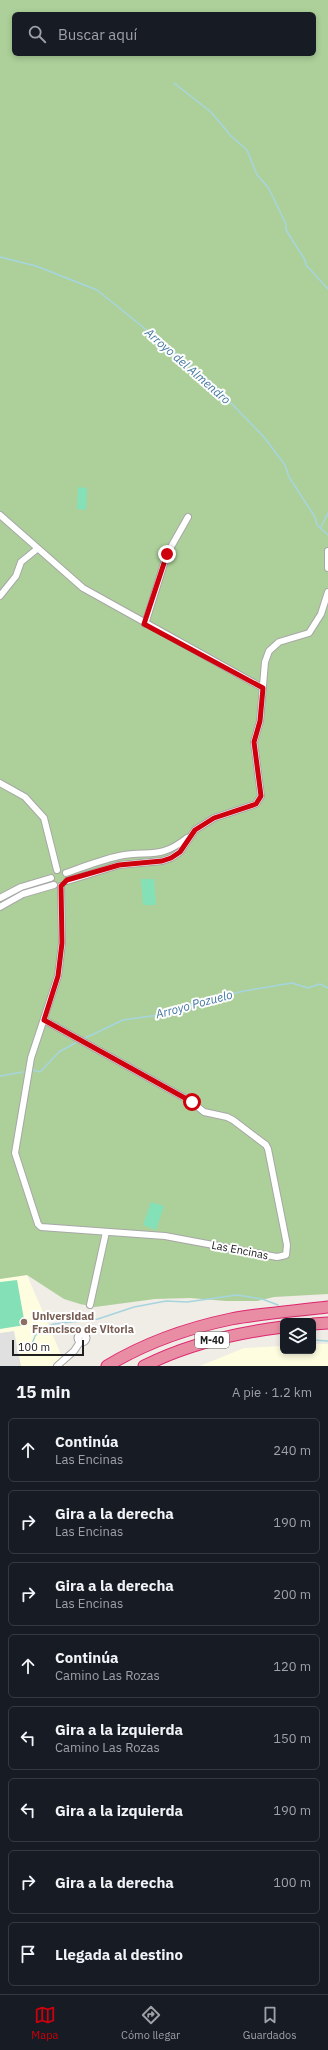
<!DOCTYPE html>
<html lang="es">
<meta charset="utf-8">
<style>
body{margin:0;font-family:"IBM Plex Sans",sans-serif;background:#20242c;color:#f1f3f6}
.controls{position:absolute;right:12px;bottom:12px;display:grid;overflow:hidden;border-radius:6px;box-shadow:0 2px 6px #0003}
.controls button{width:36px;height:36px;display:grid;place-items:center;padding:0;border:0;border-bottom:1px solid #363941;background:#171b24;color:#f1f3f6;font:20px sans-serif}
.scale{position:absolute;left:12px;bottom:10px;width:72px;box-sizing:border-box;padding-left:4px;border:2px solid #202020;border-top:0;font-size:11px;line-height:14px;white-space:nowrap;color:#202020;-webkit-text-stroke:3px #fff;paint-order:stroke}
.stop{position:absolute;width:12px;height:12px;margin:-9px;border:3px solid #cf000d;border-radius:50%;background:#fff}
.stop.end{background:#cf000d;border-color:#fff;box-shadow:0 1px 4px #0008}
.list{margin:0;padding:0;list-style:none}
h2{display:flex;justify-content:space-between;align-items:center;height:52px;margin:0;padding:0 16px;font-size:17px}
h2 small{font-size:13px;font-weight:400;color:#9ea1a6}
.list li{display:grid;grid-template-columns:26px 1fr auto;gap:12px;align-items:center;box-sizing:border-box;height:64px;margin:0 8px 8px;padding:0 8px;border:1px solid #363941;border-radius:6px}
.list b{display:block;font-size:15px;white-space:nowrap}
.list p{margin:0;font-size:13px;white-space:nowrap;color:#9ea1a6}
.list em{font-size:13px;font-style:normal;color:#9ea1a6}
.icon{flex:none;width:22px;height:22px;fill:none;stroke:currentColor;stroke-width:2;stroke-linecap:round;stroke-linejoin:round}
.map{position:relative;flex:none;width:328px;height:1366px;overflow:hidden}
.search{position:absolute;background:#171b24;box-shadow:0 2px 6px #0003;left:12px;right:12px;top:12px;height:44px;display:flex;align-items:center;gap:10px;box-sizing:border-box;padding:0 14px;border-radius:6px;color:#9ea1a6;font-size:15px}
.sheet{height:628px;background:#171b24}
nav{display:flex;justify-content:space-around;align-items:center;box-sizing:border-box;height:56px;border-top:1px solid #363941;background:#171b24;font-size:11px;color:#9ea1a6}
nav a{display:grid;justify-items:center;gap:2px}
nav .on{color:#cf000d}
.map>svg:first-child{display:block}
</style>
<div class="map">
<svg width="328" height="1366" viewBox="0 0 328 1366">
<rect width="100%" height="100%" fill="#f0ece6"/>
<g fill="#fffde0">
<path d="M 27,1275 L 66,1366 L 0,1366 L 0,1279 Z"/>
<path d="M 313,1344 L 328,1344 L 328,1366 L 200,1366 L 244,1348 L 283,1346 L 283,1351 L 313,1351 Z"/>
</g>
<path fill="#add09a" fill-rule="evenodd" d="M 0,0 L 328,0 L 328,1294 L 274,1297 L 257,1301 L 226,1301 L 190,1298 L 155,1299 L 95,1307 L 80,1304 L 64,1299 L 27,1275 L 0,1279 ZM 14,14 L 314,14 L 314,54 L 14,54 Z"/>
<g fill="#84e0b6">
<path d="M 78,487 L 87,488 L 86,510 L 77,509 Z"/>
<path d="M 141,879 L 154,879 L 156,905 L 143,905 Z"/>
<path d="M 151,1202 L 164,1206 L 156,1230 L 143,1225 Z"/>
<path d="M 17,1280 L 25,1325 L 0,1329 L 0,1282 Z"/>
</g>
<path fill="#e0e0e0" d="M 14,1331 L 21,1366 L 0,1366 L 0,1333 Z"/>
<g fill="none" stroke-linecap="round" stroke-linejoin="round">
<g stroke="#a6d5de" stroke-width="1.5">
<path d="M 174,83 L 211,112 L 231,136 L 247,150 L 257,175 L 268,187 L 286,224 L 286,230 L 305,260 L 306,265 L 328,289"/>
<path d="M 0,257 L 36,266 L 97,290 L 185,361 L 224,396 L 264,437 L 285,465 L 289,477 L 315,517 L 317,525 L 328,535"/>
<path d="M 321,527 L 328,513"/>
<path d="M 85,1038 L 123,1020 L 166,1014 L 191,1003 L 244,991 L 292,983 L 308,988 L 320,984 L 328,988"/>
<path d="M 33,1070 L 40,1072 L 59,1052 L 77,1042"/>
<path d="M 0,1076 L 23,1072"/>
<path d="M 313,1340 L 328,1341"/>
<path d="M 32,1344 L 35,1336 L 40,1330 L 54,1324 L 98,1319 L 134,1307 L 166,1301 L 187,1302 L 237,1295 L 262,1299 L 278,1305"/>
</g>
<g stroke="#a7a7a7" stroke-width="8">
<g id="minor">
<path d="M 0,515 L 83,588 L 263,688"/>
<path d="M 328,551 L 328,568"/>
<path d="M 0,596 L 16,576 L 21,562 L 37,549"/>
<path d="M 145,624 L 167,554 L 188,517"/>
<path d="M 0,783 L 25,797 L 44,818 L 57,870"/>
<path d="M 66,873 C 83,867 101,860 119,856 C 150,850 159,860 187,838"/>
<path d="M 67,881 L 119,865 L 162,861 L 171,858 L 180,852 L 195,830 L 214,818 L 256,804 L 261,796 L 254,742 L 260,721 L 265,662 L 269,651 L 279,642 L 309,633 L 321,614 L 328,592"/>
<path d="M 0,898 L 21,887 L 51,878"/>
<path d="M 0,907 L 23,894 L 54,885"/>
<path d="M 44,1020 L 192,1102 L 204,1112 L 227,1117 L 233,1120 L 266,1145 L 268,1149 L 287,1245 L 286,1255 L 277,1257 L 165,1236 L 41,1227 L 38,1224 L 15,1153 L 31,1058 L 58,976 L 62,943 L 61,886"/>
<path d="M 90,1305 L 106,1232"/>
<path d="M 57,1366 L 74,1351 L 80,1342"/>
</g>
</g>
<g stroke="#a7a7a7" stroke-width="9">
<circle id="tertiary" cx="82" cy="1338" r="4"/>
</g>
<g stroke="#dd256f" stroke-width="13">
<g id="motorway">
<path d="M 313,1324 L 328,1323"/>
<path d="M 107,1366 C 145,1343 188,1328 231,1319 C 263,1313 296,1311 328,1307"/>
<path d="M 144,1366 C 188,1344 235,1333 283,1327"/>
</g>
</g>
<use href="#minor" stroke="#fff" stroke-width="6"/>
<use href="#tertiary" stroke="#fff" stroke-width="7"/>
<use href="#motorway" stroke="#e88da4" stroke-width="11"/>
</g>
<g fill="none" stroke-linecap="round" stroke-linejoin="round">
<path stroke="#cf000d" stroke-width="5" d="M 167,554 L 144,624 L 263,688 L 260,721 L 254,742 L 261,796 L 256,804 L 214,818 L 195,830 L 180,852 L 171,858 L 162,861 L 119,865 L 67,880 L 61,886 L 62,943 L 58,976 L 44,1020 L 192,1102"/>
</g>
<circle fill="#8d6e63" stroke="#fff" stroke-width="1.5" cx="24" cy="1322" r="4"/>
<g text-anchor="middle" dominant-baseline="central" stroke-width="4" stroke-linejoin="round" paint-order="stroke">
<rect fill="#fff" stroke="#636363" stroke-width="1" x="195" y="1332" width="34" height="16" rx="3"/>
<g font-size="10" font-weight="bold" fill="#202020">
<text x="212" y="1340">M-40</text>
</g>
<g font-size="11" fill="#202020" stroke="#fff">
<text transform="translate(240 1250) rotate(11)">Las Encinas</text>
</g>
<g font-size="11" font-weight="bold" fill="#785e54" stroke="#fff" text-anchor="start">
<text x="32" y="1316">Universidad<tspan x="32" dy="13">Francisco de Vitoria</tspan></text>
</g>
<g font-size="12" font-style="italic" fill="#4478a1" stroke="#fff">
<text transform="translate(188 366) rotate(41)">Arroyo del Almendro</text>
<text transform="translate(194 1004) rotate(-15)">Arroyo Pozuelo</text>
</g>
</g>
</svg>
<div class="controls">
<button><svg class="icon" aria-label="layers" viewBox="0 0 24 24"><path d="M12 4l9 5-9 5-9-5zM3 14l9 5 9-5"/></svg></button>
</div>
<div class="scale">100 m</div>
<div class="stop" style="left:192px;top:1102px"></div>
<div class="stop end" style="left:167px;top:554px"></div>
<div class="search"><svg class="icon" aria-label="search" viewBox="0 0 24 24"><circle cx="10" cy="10" r="6"/><path d="M15 15l6 6"/></svg>Buscar aquí</div>
</div>
<section class="sheet">
<h2>15 min<small>A pie · 1.2 km</small></h2>
<ul class="list">
<li><svg class="icon" aria-label="ahead" viewBox="0 0 24 24"><path d="M12 20V5M6 11l6-6 6 6"/></svg><div><b>Continúa</b><p>Las Encinas</p></div><em>240 m</em></li>
<li><svg class="icon" aria-label="right" viewBox="0 0 24 24"><path d="M7 20v-9h11M14 6l5 5-5 5"/></svg><div><b>Gira a la derecha</b><p>Las Encinas</p></div><em>190 m</em></li>
<li><svg class="icon" aria-label="right" viewBox="0 0 24 24"><path d="M7 20v-9h11M14 6l5 5-5 5"/></svg><div><b>Gira a la derecha</b><p>Las Encinas</p></div><em>200 m</em></li>
<li><svg class="icon" aria-label="ahead" viewBox="0 0 24 24"><path d="M12 20V5M6 11l6-6 6 6"/></svg><div><b>Continúa</b><p>Camino Las Rozas</p></div><em>120 m</em></li>
<li><svg class="icon" aria-label="left" viewBox="0 0 24 24"><path d="M17 20v-9H6M10 6l-5 5 5 5"/></svg><div><b>Gira a la izquierda</b><p>Camino Las Rozas</p></div><em>150 m</em></li>
<li><svg class="icon" aria-label="left" viewBox="0 0 24 24"><path d="M17 20v-9H6M10 6l-5 5 5 5"/></svg><div><b>Gira a la izquierda</b></div><em>190 m</em></li>
<li><svg class="icon" aria-label="right" viewBox="0 0 24 24"><path d="M7 20v-9h11M14 6l5 5-5 5"/></svg><div><b>Gira a la derecha</b></div><em>100 m</em></li>
<li><svg class="icon" aria-label="arrive" viewBox="0 0 24 24"><path d="M6 21V4h12l-3 4 3 4H6"/></svg><div><b>Llegada al destino</b></div></li>
</ul>
</section>
<nav>
<a class="on"><svg class="icon" aria-label="map" viewBox="0 0 24 24"><path d="M3 6l6-2 6 2 6-2v14l-6 2-6-2-6 2zM9 4v14M15 6v14"/></svg>Mapa</a>
<a><svg class="icon" aria-label="directions" viewBox="0 0 24 24"><path d="M12 3l9 9-9 9-9-9zM9 14v-3h6M13 9l2 2-2 2"/></svg>Cómo llegar</a>
<a><svg class="icon" aria-label="saved" viewBox="0 0 24 24"><path d="M7 4h10v16l-5-4-5 4z"/></svg>Guardados</a>
</nav>
